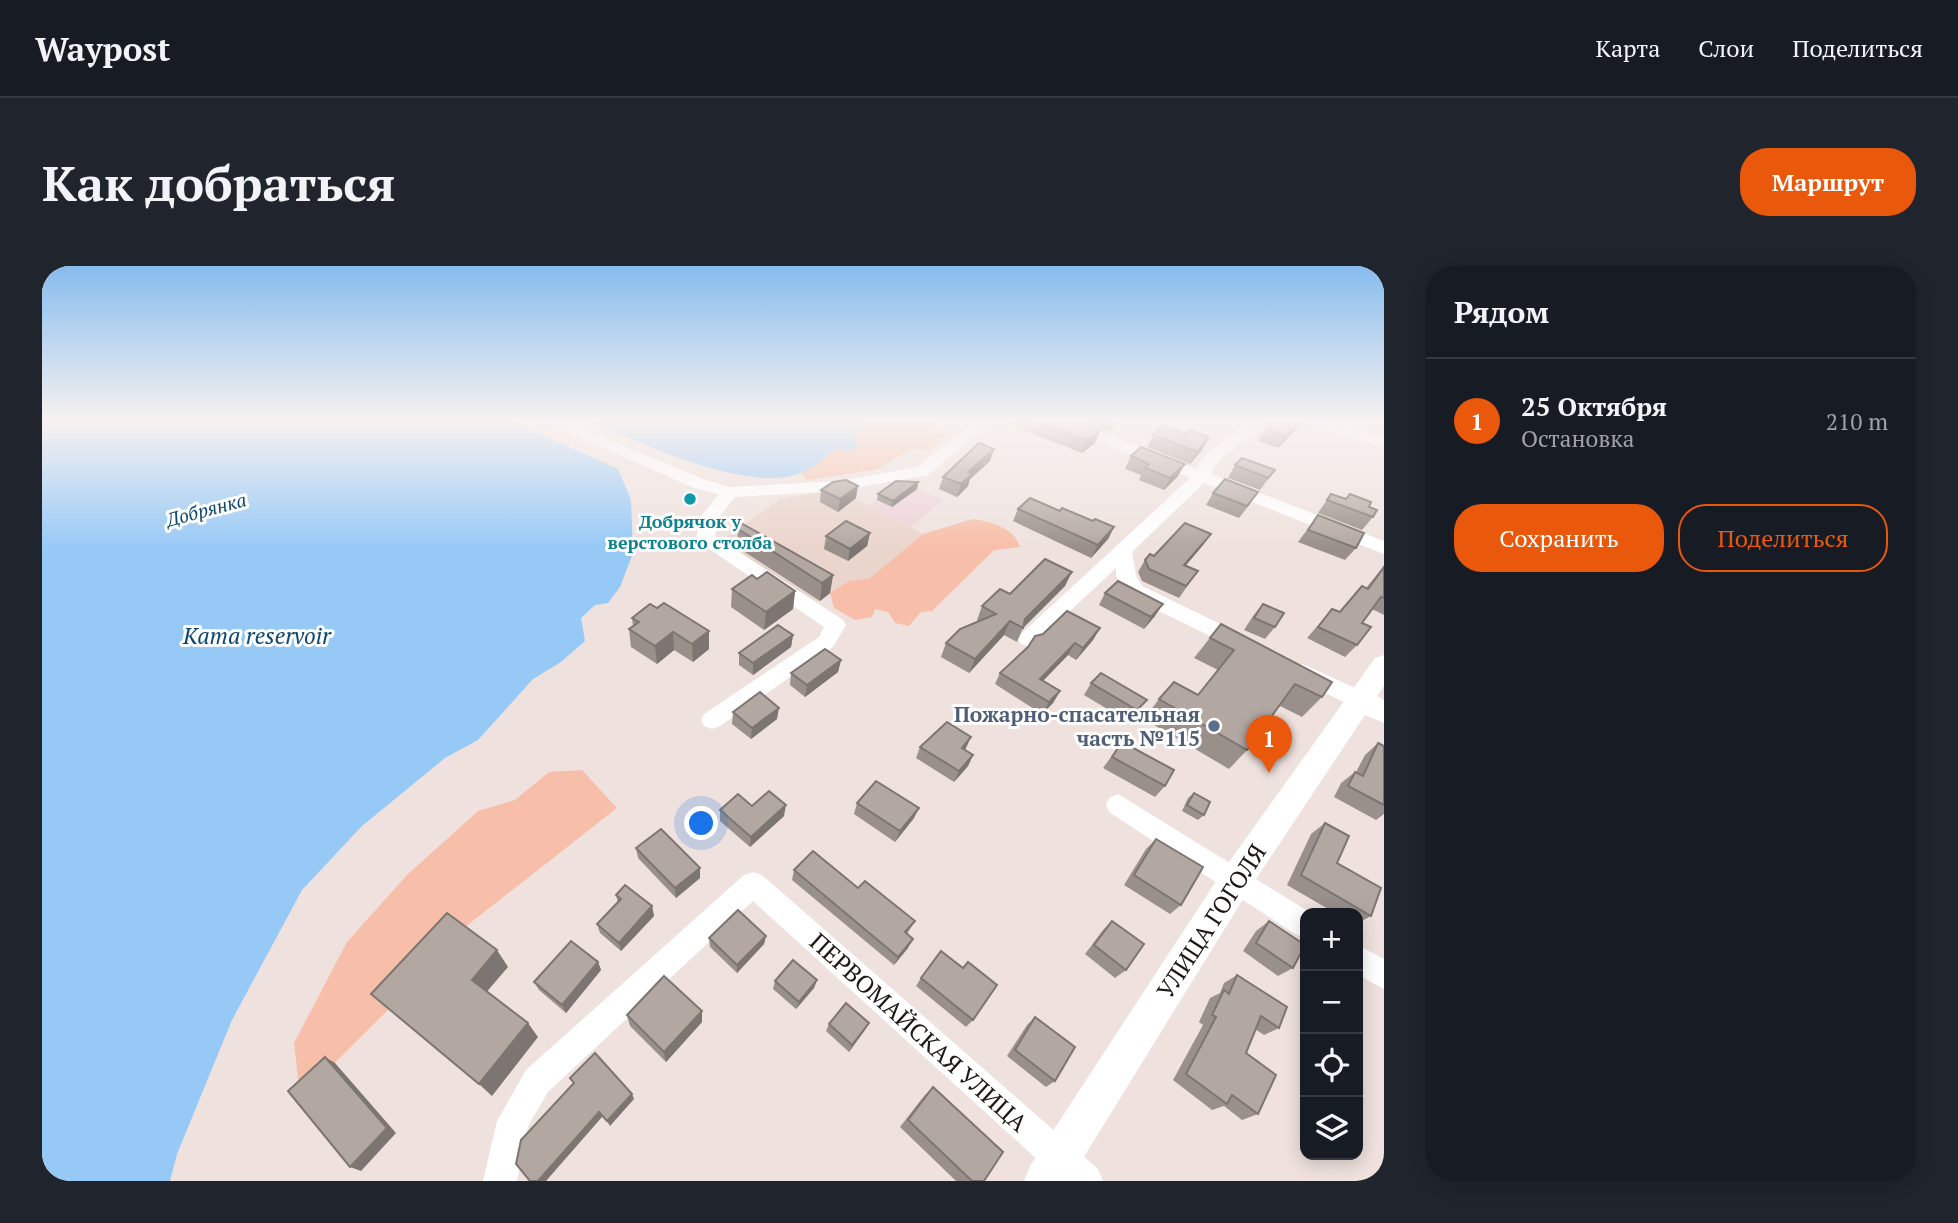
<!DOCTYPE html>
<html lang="ru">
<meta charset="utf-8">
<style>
body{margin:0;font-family:"PT Serif",serif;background:#20242c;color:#f1f3f6}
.controls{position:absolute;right:21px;bottom:21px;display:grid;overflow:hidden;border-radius:14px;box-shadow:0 4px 18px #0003}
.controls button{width:63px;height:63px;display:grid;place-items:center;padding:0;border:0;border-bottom:2px solid #363941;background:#171b24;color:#f1f3f6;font:35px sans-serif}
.you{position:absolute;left:660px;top:558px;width:24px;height:24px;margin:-18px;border:5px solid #fff;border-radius:50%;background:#1a73e8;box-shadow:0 0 0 10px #1a73e833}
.badge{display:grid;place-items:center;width:46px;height:46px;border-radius:50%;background:#ea580c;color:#fff;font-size:23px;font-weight:700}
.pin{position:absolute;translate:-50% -58px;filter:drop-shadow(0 2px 4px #0008)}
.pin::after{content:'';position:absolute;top:37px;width:24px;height:21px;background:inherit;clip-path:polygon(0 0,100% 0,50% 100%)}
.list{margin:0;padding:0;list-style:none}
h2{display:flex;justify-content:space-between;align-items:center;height:91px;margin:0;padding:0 28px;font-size:30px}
h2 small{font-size:23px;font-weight:400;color:#9ea1a6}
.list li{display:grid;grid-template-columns:46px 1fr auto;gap:21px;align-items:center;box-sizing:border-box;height:126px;padding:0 28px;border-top:2px solid #363941}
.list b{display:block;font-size:26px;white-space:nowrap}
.list p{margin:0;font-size:23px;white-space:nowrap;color:#9ea1a6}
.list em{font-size:23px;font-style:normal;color:#9ea1a6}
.actions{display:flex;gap:14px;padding:21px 28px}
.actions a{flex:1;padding:16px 0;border:2px solid #ea580c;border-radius:28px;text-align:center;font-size:24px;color:#ea580c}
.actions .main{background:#ea580c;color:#fff}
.icon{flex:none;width:38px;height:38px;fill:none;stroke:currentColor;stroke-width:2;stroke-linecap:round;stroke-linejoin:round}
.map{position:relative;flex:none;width:1342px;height:915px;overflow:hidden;border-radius:28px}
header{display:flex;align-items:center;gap:42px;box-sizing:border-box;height:98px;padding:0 35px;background:#171b24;border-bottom:2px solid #363941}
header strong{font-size:33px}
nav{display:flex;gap:38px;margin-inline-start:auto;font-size:24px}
.intro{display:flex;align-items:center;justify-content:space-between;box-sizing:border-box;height:168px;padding:0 42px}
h1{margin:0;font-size:49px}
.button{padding:18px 32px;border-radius:28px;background:#ea580c;color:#fff;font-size:24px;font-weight:700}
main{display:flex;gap:42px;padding:0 42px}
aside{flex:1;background:#171b24;border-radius:28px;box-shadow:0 4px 18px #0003}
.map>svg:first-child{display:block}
</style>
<header>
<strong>Waypost</strong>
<nav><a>Карта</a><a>Слои</a><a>Поделиться</a></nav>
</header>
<div class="intro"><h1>Как добраться</h1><a class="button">Маршрут</a></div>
<main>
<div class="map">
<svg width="1342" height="915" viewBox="0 0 1342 915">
<rect width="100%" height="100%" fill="#efe2de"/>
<path fill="#ead5cd" d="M 796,223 L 881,268 L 828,312 L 807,315 L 776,336 L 677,277 L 738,233 Z"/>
<path fill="#eed4da" d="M 853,221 L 877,223 L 901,234 L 868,262 L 827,239 Z"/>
<g fill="#f7bfa9">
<path d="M 828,154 L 848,157 L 854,154 L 894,154 L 892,162 L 907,168 L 887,184 L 871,182 L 836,203 L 765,214 L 759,207 L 795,182 L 816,179 L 811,170 Z"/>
<path d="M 931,253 C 949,256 972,261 978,281 L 952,284 L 890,345 L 879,346 L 867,360 L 853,357 L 846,346 L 833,343 L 830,351 L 813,354 L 792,342 L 788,327 L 807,315 L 828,312 L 881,268 Z"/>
<path d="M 540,504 L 575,542 L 418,665 L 347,743 L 258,831 L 252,777 L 305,676 L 365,609 L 436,545 L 473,534 L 507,506 Z"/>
</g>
<g fill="#97c9f7">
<path d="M 0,154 L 467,154 L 576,203 L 589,234 L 591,287 L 578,321 L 566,337 L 553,339 L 539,352 L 543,375 L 519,396 L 491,413 L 436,474 L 403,492 L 320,560 L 260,624 L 190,754 L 135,888 L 128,915 L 0,915 Z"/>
<path d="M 542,154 L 541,154 L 828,154 L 811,170 L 816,180 L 806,186 L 795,182 C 784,190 772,202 759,207 C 705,229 595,174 542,154 Z"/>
</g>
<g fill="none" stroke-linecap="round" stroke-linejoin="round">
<g fill="#fff" fill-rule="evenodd">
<path d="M 499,154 L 519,154 L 664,214 L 688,221 L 797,215 L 875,201 L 935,154 L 952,154 L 886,209 L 797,225 L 693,231 L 677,251 L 673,270 L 801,354 L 804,359 L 791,381 L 678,460 L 670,463 L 662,460 L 659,454 L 662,448 L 777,371 L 782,361 L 657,276 L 654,272 L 659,250 L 677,228 L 652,222 Z"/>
<path d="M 1007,154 L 1028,154 L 1154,203 C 1163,182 1191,170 1208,154 L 1224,154 C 1209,176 1179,184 1169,208 L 1342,275 L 1342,288 L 1162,217 L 1090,286 L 1094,310 L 1100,320 L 1209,373 L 1212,378 L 1209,383 L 1202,385 L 1195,383 L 1086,330 L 1074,310 L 1074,302 L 993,378 L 986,380 L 979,378 L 976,373 L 979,368 L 1148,212 L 1010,157 Z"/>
<path d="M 1264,154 L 1287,154 L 1342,172 L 1342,182 L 1267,157 Z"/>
<path d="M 1261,398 L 1326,428 L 1329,434 L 1326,440 L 1318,443 L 1310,440 L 1253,412 L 1250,406 L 1253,400 Z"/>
<path d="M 1076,528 L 1269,647 L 1263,647 L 1263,672 L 1253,668 L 1067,546 L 1064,539 L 1067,532 Z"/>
<path d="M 711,606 L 720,609 L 1056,903 L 1061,915 L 1019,915 L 711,635 L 506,826 L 486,860 L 475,915 L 441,915 L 455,855 L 484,804 L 702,609 Z"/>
<path d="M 1316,679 L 1342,693 L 1342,723 L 1316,709 Z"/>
</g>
<path fill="#fff" fill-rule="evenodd" d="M 1342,389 L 1342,420 L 1335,430 L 1342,434 L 1342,457 L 1323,449 L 1206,625 L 1027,915 L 982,915 L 988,900 L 1182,603 L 1333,392 Z"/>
</g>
<g fill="#9a908b">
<path d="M 967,154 L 1030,154 L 1053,177 L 1040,187 L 966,158 Z"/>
<path d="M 1035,154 L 1077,154 L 1076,157 L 1066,166 Z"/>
<path d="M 1263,154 L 1236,182 L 1216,175 L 1224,163 Z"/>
<path d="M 1144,168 L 1160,184 L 1148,198 L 1105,181 L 1111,169 Z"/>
<path d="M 952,183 L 948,195 L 928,213 L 926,220 L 915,231 L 897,223 L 901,211 Z"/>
<path d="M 1089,190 L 1136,210 L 1122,224 L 1097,214 L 1099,209 L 1083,203 Z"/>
<path d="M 1193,199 L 1233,204 L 1218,224 L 1186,212 Z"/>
<path d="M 876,216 L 875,223 L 850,241 L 835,234 L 836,228 Z"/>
<path d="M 779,224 L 814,232 L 796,246 L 778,236 Z"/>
<path d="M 1171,227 L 1208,238 L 1197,252 L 1164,239 Z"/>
<path d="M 1289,228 L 1303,233 L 1308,228 L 1327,241 L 1331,251 L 1320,264 L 1276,247 Z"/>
<path d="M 976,243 L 1018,245 L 1072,261 L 1066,273 L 1049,292 L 971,255 Z"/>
<path d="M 1276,249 L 1314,282 L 1303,294 L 1256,276 Z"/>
<path d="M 696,263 L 791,309 L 788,327 L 778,335 L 695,281 Z"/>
<path d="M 828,267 L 825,280 L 806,295 L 782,283 L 784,270 Z"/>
<path d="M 1169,268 L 1161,279 L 1144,299 L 1156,305 L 1137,332 L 1100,315 L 1096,306 L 1103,294 Z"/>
<path d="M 1342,300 L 1342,349 L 1330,343 L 1320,357 L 1315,379 L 1303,391 L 1265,372 L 1290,343 L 1297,346 L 1320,320 L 1324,322 Z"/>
<path d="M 1023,320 L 981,362 L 975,376 L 962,369 L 927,407 L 899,391 L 904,377 L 936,355 L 935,354 L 940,340 L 968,328 Z"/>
<path d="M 690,323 L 753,325 L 751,343 L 722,364 L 689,341 Z"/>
<path d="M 1063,327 L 1113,350 L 1102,363 L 1057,339 Z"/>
<path d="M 1221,338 L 1233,361 L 1223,373 L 1202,364 L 1211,350 Z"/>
<path d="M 615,342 L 667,365 L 667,383 L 651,396 L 632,384 L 615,398 L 589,381 L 587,363 L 591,360 L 590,352 Z"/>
<path d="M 1179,358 L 1280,431 L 1260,451 L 1238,440 L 1205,484 L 1187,503 L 1102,453 L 1117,433 L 1156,429 L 1176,404 L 1152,392 Z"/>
<path d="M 1058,362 L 1051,374 L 1034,394 L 1026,389 L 1001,415 L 1018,425 L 1011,437 L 1000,448 L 953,418 L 958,407 L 1001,368 Z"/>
<path d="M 751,369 L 749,381 L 711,409 L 697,399 L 697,387 Z"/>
<path d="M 799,394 L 796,406 L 763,431 L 748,419 L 749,407 Z"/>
<path d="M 1059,407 L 1096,445 L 1087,456 L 1042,429 L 1049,417 Z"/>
<path d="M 691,446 L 735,453 L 709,473 L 690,458 Z"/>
<path d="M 1080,476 L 1123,520 L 1113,531 L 1061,502 Z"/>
<path d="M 1336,477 L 1342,480 L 1342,548 L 1334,554 L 1292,531 L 1299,517 L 1313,506 L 1314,506 L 1323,489 Z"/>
<path d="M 878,481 L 924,482 L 923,484 L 931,489 L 926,500 L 912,516 L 874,492 Z"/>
<path d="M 1152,527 L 1162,549 L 1156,554 L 1140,545 L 1146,532 Z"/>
<path d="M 815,537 L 872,552 L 853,576 L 812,548 Z"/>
<path d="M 710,540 L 742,550 L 708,581 L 678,555 L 678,544 Z"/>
<path d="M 1283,557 L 1295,597 L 1329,650 L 1316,657 L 1316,647 L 1293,647 L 1245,619 L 1269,568 Z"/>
<path d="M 1114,573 L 1139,639 L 1128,648 L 1082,619 L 1104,583 Z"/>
<path d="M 594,582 L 658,602 L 658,612 L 634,632 L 596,592 Z"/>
<path d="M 752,604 L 816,622 L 873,655 L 865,668 L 866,682 L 852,699 L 750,614 Z"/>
<path d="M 574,629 L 610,640 L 612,650 L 579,685 L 558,667 L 555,658 L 576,637 Z"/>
<path d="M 1070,655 L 1084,704 L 1073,712 L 1043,688 L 1061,664 Z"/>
<path d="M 1227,655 L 1251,702 L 1236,710 L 1201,685 L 1214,665 Z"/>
<path d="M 724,670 L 722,678 L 695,707 L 668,681 L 667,672 Z"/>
<path d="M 556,696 L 559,704 L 524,747 L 497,724 L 492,716 Z"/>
<path d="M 1195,709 L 1237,762 L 1222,769 L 1213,763 L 1204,787 L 1216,848 L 1200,854 L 1182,840 L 1170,844 L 1131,814 L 1161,759 L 1157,756 L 1168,732 L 1178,727 L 1182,717 Z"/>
<path d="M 879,712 L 931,754 L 924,761 L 874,720 Z"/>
<path d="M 775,714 L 772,722 L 754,743 L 731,723 L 733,715 Z"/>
<path d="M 660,745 L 660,756 L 624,796 L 588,760 L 585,749 Z"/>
<path d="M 993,751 L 1013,815 L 1004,821 L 965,790 L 985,759 Z"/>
<path d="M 827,757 L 807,786 L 784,765 L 787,758 Z"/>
<path d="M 891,821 L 942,915 L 914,915 L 858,861 L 882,830 Z"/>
</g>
<g fill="#7d7571">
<path d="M 1071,154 L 1077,154 L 1076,157 L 1066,166 Z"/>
<path d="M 1259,154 L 1263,154 L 1236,182 L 1244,170 Z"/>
<path d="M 1058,165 L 1053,177 L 1040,187 L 1045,175 Z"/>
<path d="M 1167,171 L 1160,184 L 1148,198 L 1155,186 Z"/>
<path d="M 952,183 L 948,195 L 928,213 L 926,220 L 915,231 L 919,218 L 926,206 Z"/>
<path d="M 1143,198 L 1136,210 L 1122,224 L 1128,212 Z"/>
<path d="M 876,216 L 875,223 L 850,241 L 851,235 Z"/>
<path d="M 816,220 L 814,232 L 796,246 L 798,233 Z"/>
<path d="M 1072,261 L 1066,273 L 1049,292 L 1056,279 Z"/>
<path d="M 828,267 L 825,280 L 806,295 L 808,283 Z"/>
<path d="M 1169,268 L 1161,279 L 1135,310 L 1142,299 Z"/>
<path d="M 1030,306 L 1023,320 L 981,362 L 983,353 Z"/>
<path d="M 791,309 L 788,327 L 778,335 L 780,317 Z"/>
<path d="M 753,325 L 751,343 L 722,364 L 724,346 Z"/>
<path d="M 1121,338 L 1113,350 L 1102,363 L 1109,351 Z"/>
<path d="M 968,355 L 962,369 L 927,407 L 933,393 Z"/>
<path d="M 1058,362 L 1051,374 L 1034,394 L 1041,382 Z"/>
<path d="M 667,365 L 667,383 L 651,396 L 650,378 Z"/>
<path d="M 631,366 L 632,384 L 615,398 L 613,380 Z"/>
<path d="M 751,369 L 749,381 L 711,409 L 711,397 Z"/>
<path d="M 1033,377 L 1026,389 L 991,425 L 998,413 Z"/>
<path d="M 799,394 L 796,406 L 763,431 L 765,419 Z"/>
<path d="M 1018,425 L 1011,437 L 1000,448 L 1007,436 Z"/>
<path d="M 737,442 L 735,453 L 709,473 L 710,462 Z"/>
<path d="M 929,471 L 924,482 L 915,493 L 920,482 Z"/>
<path d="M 931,489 L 926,500 L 912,516 L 917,505 Z"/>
<path d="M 744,539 L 742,550 L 708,581 L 709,571 Z"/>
<path d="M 877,542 L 872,552 L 853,576 L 858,565 Z"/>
<path d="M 658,602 L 658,612 L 634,632 L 633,622 Z"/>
<path d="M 610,640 L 612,650 L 579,685 L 577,677 Z"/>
<path d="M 724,670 L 722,678 L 695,707 L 695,699 Z"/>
<path d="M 871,673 L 866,682 L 852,699 L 856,691 Z"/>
<path d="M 455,684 L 466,701 L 442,729 L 430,714 Z"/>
<path d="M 556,696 L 559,704 L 524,747 L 520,739 Z"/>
<path d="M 775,714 L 772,722 L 754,743 L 757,736 Z"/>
<path d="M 660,745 L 660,756 L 624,796 L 622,786 Z"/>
<path d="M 486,757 L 496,771 L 450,830 L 437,818 Z"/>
<path d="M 827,757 L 823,764 L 807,786 L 810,779 Z"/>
<path d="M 283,791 L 293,797 L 354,867 L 319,905 L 308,901 Z"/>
<path d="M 590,828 L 592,833 L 568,860 L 565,855 Z"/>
<path d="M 557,846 L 560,851 L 504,915 L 496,915 Z"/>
</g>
<g fill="#b3a7a2" stroke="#7d7571" stroke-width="2">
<path d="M 991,154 L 1030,154 L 1058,165 L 1045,175 Z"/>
<path d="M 1233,154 L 1259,154 L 1244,170 L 1224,163 Z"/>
<path d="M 1121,160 L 1144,168 L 1148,164 L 1167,171 L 1155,186 L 1111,169 Z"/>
<path d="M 937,177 L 952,183 L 926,206 L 930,208 L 919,218 L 901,211 Z"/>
<path d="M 1099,181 L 1143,198 L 1128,212 L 1103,202 L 1107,198 L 1089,190 Z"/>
<path d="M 1200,192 L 1233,204 L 1226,212 L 1193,199 Z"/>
<path d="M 1183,213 L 1216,226 L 1205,240 L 1171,227 Z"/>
<path d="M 804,214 L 816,220 L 798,233 L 779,224 L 791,216 Z"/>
<path d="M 854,215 L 876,216 L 851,235 L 836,228 Z"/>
<path d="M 1289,228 L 1304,233 L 1308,228 L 1329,236 L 1327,241 L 1335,244 L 1331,251 L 1285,234 Z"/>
<path d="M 988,232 L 1018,245 L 1020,242 L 1051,255 L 1053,253 L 1072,261 L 1056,279 L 976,243 Z"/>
<path d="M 1276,249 L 1322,267 L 1314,282 L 1266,264 Z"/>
<path d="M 804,255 L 828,267 L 808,283 L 784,270 Z"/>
<path d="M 699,257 L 791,309 L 780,317 L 696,263 Z"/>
<path d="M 1143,257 L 1169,268 L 1142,299 L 1156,305 L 1144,320 L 1107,303 L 1103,294 L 1108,288 L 1112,290 Z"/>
<path d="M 1003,293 L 1030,306 L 983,353 L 981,362 L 968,355 L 933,393 L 904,377 L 918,363 L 954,348 L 940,340 L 958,323 L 968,328 Z"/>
<path d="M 1342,301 L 1342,332 L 1339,331 L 1320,357 L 1329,361 L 1315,379 L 1276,361 L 1290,343 L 1298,346 L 1320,320 L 1326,323 Z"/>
<path d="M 725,306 L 753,325 L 724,346 L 690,323 L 710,309 L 715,313 Z"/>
<path d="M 1076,315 L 1121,338 L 1109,351 L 1063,327 Z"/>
<path d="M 622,337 L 667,365 L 650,378 L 631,366 L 613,380 L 587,363 L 597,356 L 590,352 L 608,338 L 615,342 Z"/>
<path d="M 1221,338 L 1242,347 L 1233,361 L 1212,352 Z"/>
<path d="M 1025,345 L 1058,362 L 1041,382 L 1033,377 L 998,413 L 1018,425 L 1007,436 L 958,407 L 986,381 L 993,370 L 1001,368 Z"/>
<path d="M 1179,358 L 1290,416 L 1280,431 L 1253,418 L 1205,484 L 1117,433 L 1132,416 L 1156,429 L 1192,384 L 1168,372 Z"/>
<path d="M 736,359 L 751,369 L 711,397 L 697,387 Z"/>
<path d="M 783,383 L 799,394 L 765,419 L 749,407 Z"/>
<path d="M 1059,407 L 1105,434 L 1095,444 L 1049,417 Z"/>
<path d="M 718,426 L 737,442 L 710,462 L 691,446 Z"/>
<path d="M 905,456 L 929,471 L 920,482 L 931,489 L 917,505 L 878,481 Z"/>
<path d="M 1080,476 L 1132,504 L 1123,520 L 1070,491 Z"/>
<path d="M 1336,477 L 1342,480 L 1342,539 L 1306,520 L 1313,506 L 1321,510 Z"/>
<path d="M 834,515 L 877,542 L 858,565 L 815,537 Z"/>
<path d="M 727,525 L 744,539 L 709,571 L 678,544 L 696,528 L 710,540 Z"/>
<path d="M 1152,527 L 1168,536 L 1162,549 L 1145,539 Z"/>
<path d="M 1283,557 L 1307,570 L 1295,597 L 1339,622 L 1329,650 L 1259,609 Z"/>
<path d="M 619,563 L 658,602 L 633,622 L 594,582 Z"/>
<path d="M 1114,573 L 1161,601 L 1139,639 L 1092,609 Z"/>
<path d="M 771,585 L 816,622 L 823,615 L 873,655 L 863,666 L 871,673 L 856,691 L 752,604 Z"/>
<path d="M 583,619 L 610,640 L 577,677 L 555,658 L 579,633 L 574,629 Z"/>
<path d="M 696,644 L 724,670 L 695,699 L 667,672 Z"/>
<path d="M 405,647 L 455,684 L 430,714 L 486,757 L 437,818 L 329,728 Z"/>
<path d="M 1070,655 L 1102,678 L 1084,704 L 1052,679 Z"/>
<path d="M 1227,655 L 1263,679 L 1251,702 L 1214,677 Z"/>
<path d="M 529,675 L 556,696 L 520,739 L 492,716 Z"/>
<path d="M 899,685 L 921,702 L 926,696 L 955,719 L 931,754 L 879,712 Z"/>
<path d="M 751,694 L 775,714 L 757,736 L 733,715 Z"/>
<path d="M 1195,709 L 1245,741 L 1237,762 L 1219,750 L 1204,787 L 1234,809 L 1216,848 L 1190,829 L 1185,838 L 1144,808 L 1174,751 L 1170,749 L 1182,724 L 1187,728 Z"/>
<path d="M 622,710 L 660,745 L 622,786 L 585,749 Z"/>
<path d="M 804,737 L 827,757 L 810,779 L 787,758 Z"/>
<path d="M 993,751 L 1033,781 L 1013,815 L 973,784 Z"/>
<path d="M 553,787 L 590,828 L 565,855 L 557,846 L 496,915 L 488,915 L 474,898 L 479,874 L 532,817 L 528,812 Z"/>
<path d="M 283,791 L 345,862 L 308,901 L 246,825 Z"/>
<path d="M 891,821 L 961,886 L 942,915 L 930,915 L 866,854 Z"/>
</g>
<linearGradient id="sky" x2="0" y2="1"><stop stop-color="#87bcee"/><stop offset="0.55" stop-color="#f8f2f0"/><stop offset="1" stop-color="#f8f2f0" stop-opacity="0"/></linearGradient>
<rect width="1342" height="282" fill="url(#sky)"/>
<circle fill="#0f9aa8" stroke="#fff" stroke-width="2.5" cx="648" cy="233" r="7"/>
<circle fill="#5c6f8a" stroke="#fff" stroke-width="2.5" cx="1172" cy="460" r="7"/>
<g text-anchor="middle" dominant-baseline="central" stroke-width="6" stroke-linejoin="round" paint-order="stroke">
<g font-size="18" font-weight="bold" fill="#0d838f" stroke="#fff">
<text x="648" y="255">Добрячок у<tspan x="648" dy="21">верстового столба</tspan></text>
</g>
<g font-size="19" font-style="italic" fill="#0d4771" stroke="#fff">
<text transform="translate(164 243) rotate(-15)">Добрянка</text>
</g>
<g font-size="21" font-weight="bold" fill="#4e5e75" stroke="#fff" text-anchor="end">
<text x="1158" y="448">Пожарно-спасательная<tspan x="1158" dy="24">часть №115</tspan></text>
</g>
<g font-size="23" font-style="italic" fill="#0d4771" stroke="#fff">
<text x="215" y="369">Kama reservoir</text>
</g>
<g font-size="24" fill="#1c1816" stroke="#fff">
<text transform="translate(1169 655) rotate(-57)">УЛИЦА ГОГОЛЯ</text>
<text transform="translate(877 766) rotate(42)">ПЕРВОМАЙСКАЯ УЛИЦА</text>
</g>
</g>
</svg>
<div class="controls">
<button>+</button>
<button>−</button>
<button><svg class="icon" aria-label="locate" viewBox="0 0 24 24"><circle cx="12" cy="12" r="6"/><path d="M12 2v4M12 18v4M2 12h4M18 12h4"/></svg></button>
<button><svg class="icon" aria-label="layers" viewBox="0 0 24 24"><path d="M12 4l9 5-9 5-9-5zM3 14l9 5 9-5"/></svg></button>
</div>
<div class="you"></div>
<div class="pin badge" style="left:1227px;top:507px">1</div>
</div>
<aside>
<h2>Рядом<small></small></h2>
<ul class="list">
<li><span class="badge">1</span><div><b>25 Октября</b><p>Остановка</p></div><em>210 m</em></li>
</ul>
<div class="actions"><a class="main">Сохранить</a><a>Поделиться</a></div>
</aside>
</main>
